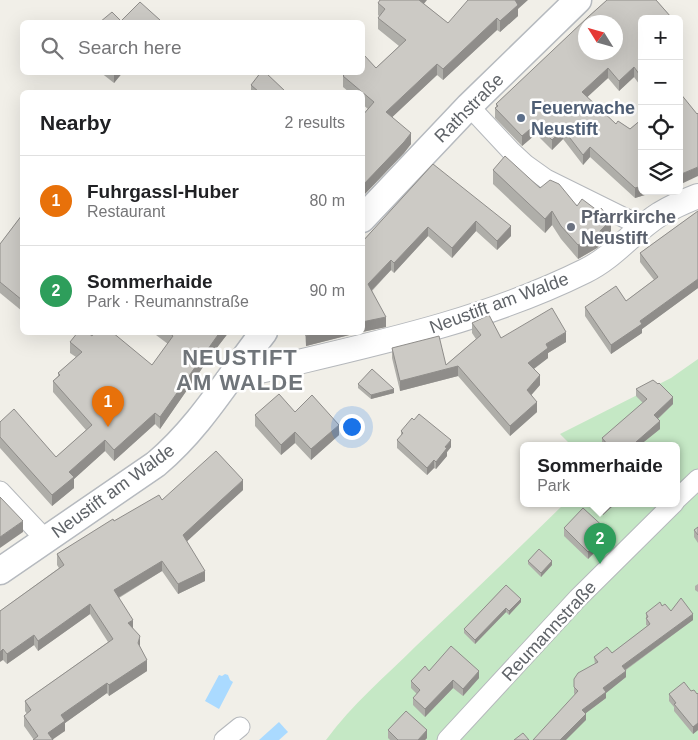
<!DOCTYPE html>
<meta charset="utf-8">
<style>
body{margin:0;font-family:Arial,sans-serif;background:#f2f2f2;color:#202124}
.controls{position:absolute;right:15px;top:15px;display:grid;overflow:hidden;border-radius:8px;box-shadow:0 5px 20px #0002}
.controls button{width:45px;height:45px;display:grid;place-items:center;padding:0;border:0;border-bottom:1px solid #e0e0e0;background:#fff;color:#202124;font:25px sans-serif}
.compass{position:absolute;left:578px;top:15px;width:45px;height:45px;border-radius:50%;background:#fff;box-shadow:0 5px 20px #0002;rotate:307deg}
.you{position:absolute;left:351px;top:426px;width:18px;height:18px;margin:-12px;border:4px solid #fff;border-radius:50%;background:#1a73e8;box-shadow:0 0 0 8px #1a73e833}
.badge{display:grid;place-items:center;width:32px;height:32px;border-radius:50%;background:#0b8043;color:#fff;font-size:16px;font-weight:700}
.pin{position:absolute;translate:-50% -41px;filter:drop-shadow(0 1px 2px #0008)}
.pin::after{content:'';position:absolute;top:26px;width:18px;height:15px;background:inherit;clip-path:polygon(0 0,100% 0,50% 100%)}
.popup{position:absolute;left:520px;top:442px;width:160px;height:65px;box-sizing:border-box;display:grid;place-content:center;border-radius:8px;background:#fff;filter:drop-shadow(0 1px 4px #0005);font-size:16px;white-space:nowrap;color:#757577}
.popup b{font-size:19px;color:#202124}
.popup::after{content:'';position:absolute;left:50%;top:100%;margin-left:-10px;border:10px solid transparent;border-top-color:#fff}
.list{margin:0;padding:0;list-style:none}
h2{display:flex;justify-content:space-between;align-items:center;height:65px;margin:0;padding:0 20px;font-size:21px}
h2 small{font-size:16px;font-weight:400;color:#757577}
.list li{display:grid;grid-template-columns:32px 1fr auto;gap:15px;align-items:center;box-sizing:border-box;height:90px;padding:0 20px;border-top:1px solid #e0e0e0}
.list b{display:block;font-size:19px;white-space:nowrap}
.list p{margin:0;font-size:16px;white-space:nowrap;color:#757577}
.list em{font-size:16px;font-style:normal;color:#757577}
.icon{flex:none;width:28px;height:28px;fill:none;stroke:currentColor;stroke-width:2;stroke-linecap:round;stroke-linejoin:round}
.map{position:relative;flex:none;width:698px;height:740px;overflow:hidden}
.search{position:absolute;background:#fff;box-shadow:0 5px 20px #0002;left:20px;top:20px;width:345px;height:55px;display:flex;align-items:center;gap:12px;box-sizing:border-box;padding:0 18px;border-radius:8px;color:#757577;font-size:19px}
.panel{position:absolute;background:#fff;box-shadow:0 5px 20px #0002;left:20px;top:90px;width:345px;height:245px;border-radius:8px}
.map>svg:first-child{display:block}
</style>
<div class="map">
<svg width="698" height="740" viewBox="0 0 698 740">
<rect width="100%" height="100%" fill="#f1efe8"/>
<path fill="#c5e8c5" d="M 698,359 L 698,740 L 326,740 C 353,703 384,678 416,646 C 466,599 516,551 565,503 L 676,503 L 676,445 L 571,445 L 560,434 L 671,378 Z"/>
<g fill="#aadaff">
<path d="M 225,674 L 228,675 L 230,680 L 233,682 L 219,709 L 205,701 L 219,675 L 222,676 Z"/>
<path d="M 279,722 L 288,732 L 279,740 L 259,740 Z"/>
</g>
<g fill="none" stroke-linecap="round" stroke-linejoin="round">
<g stroke="#b5b8bc" stroke-width="21">
<g id="minor">
<path d="M 469,106 L 511,151 L 525,164 L 546,179 L 643,227"/>
<path d="M 0,491 L 46,540"/>
<path d="M 676,500 L 698,479"/>
<path d="M 224,740 L 240,727"/>
<path d="M 447,740 L 578,598 L 674,503"/>
</g>
</g>
<g stroke="#b5b8bc" stroke-width="26">
<path id="tertiary" d="M 237,368 L 255,372 L 273,368 C 379,343 486,320 585,271 C 614,257 633,231 660,214 C 672,207 685,201 698,196"/>
</g>
<g stroke="#b6babf" stroke-width="29">
<g id="secondary">
<path d="M 362,219 L 469,106 L 578,0"/>
<path d="M 0,571 L 156,464 C 201,426 228,378 264,332"/>
</g>
</g>
<use href="#minor" stroke="#fff" stroke-width="19"/>
<use href="#tertiary" stroke="#fff" stroke-width="24"/>
<use href="#secondary" stroke="#fff" stroke-width="26"/>
</g>
<g fill="#afaea9" fill-rule="evenodd">
<path d="M 607,0 L 656,0 L 671,17 L 671,19 L 642,19 L 642,88 L 634,77 L 619,91 L 608,78 L 587,97 L 616,124 L 618,121 L 630,129 L 642,119 L 642,191 L 658,191 L 635,198 L 590,157 L 583,165 L 563,139 L 552,150 L 536,134 L 522,146 L 495,118 L 495,108 L 496,107 L 496,104 L 588,17 ZM 586,22 L 616,22 L 616,52 L 586,52 Z"/>
<path d="M 378,3 L 424,4 L 448,23 L 518,9 L 518,16 L 500,32 L 497,30 L 443,80 L 437,75 L 392,117 L 411,144 L 404,153 L 362,197 L 362,116 L 368,109 L 362,104 L 362,92 L 349,92 L 343,87 L 343,76 L 376,68 L 399,46 L 378,29 L 378,18 L 379,16 L 378,15 Z"/>
<path d="M 100,72 L 123,72 L 114,83 Z"/>
<path d="M 251,85 L 286,92 L 251,92 Z"/>
<path d="M 433,164 L 511,236 L 497,250 L 476,231 L 452,258 L 428,236 L 394,273 L 391,270 L 372,291 L 386,327 L 362,332 L 362,242 Z"/>
<path d="M 493,170 L 540,188 L 577,206 L 611,234 L 597,248 L 578,259 L 561,239 L 552,225 L 545,233 L 493,184 Z"/>
<path d="M 698,211 L 698,288 L 642,329 L 642,333 L 611,354 L 585,316 L 585,307 L 626,301 L 654,280 L 640,262 L 640,253 Z"/>
<path d="M 22,215 L 22,311 L 0,293 L 0,244 Z"/>
<path d="M 472,323 L 501,338 L 566,342 L 548,353 L 548,358 L 534,369 L 540,385 L 531,395 L 537,412 L 510,436 L 458,376 L 400,391 L 392,358 L 392,348 L 446,365 L 476,339 L 472,333 Z"/>
<path d="M 152,332 L 229,332 L 212,354 L 160,429 L 155,424 L 114,461 L 105,451 L 74,479 L 74,488 L 52,506 L 0,448 L 0,422 L 56,457 L 86,430 L 53,392 L 53,381 L 58,376 L 58,373 L 76,357 L 70,353 L 70,342 L 92,336 L 152,365 L 168,344 Z"/>
<path d="M 305,332 L 361,332 L 306,346 Z"/>
<path d="M 358,384 L 394,393 L 371,399 L 358,388 Z"/>
<path d="M 636,389 L 673,404 L 658,419 L 660,429 L 640,445 L 602,445 L 602,438 L 643,403 L 636,396 Z"/>
<path d="M 255,415 L 339,435 L 311,460 L 295,443 L 281,455 L 255,426 Z"/>
<path d="M 401,431 L 451,447 L 447,452 L 447,456 L 436,469 L 434,468 L 427,475 L 397,448 L 397,440 L 401,436 Z"/>
<path d="M 243,490 L 187,541 L 205,581 L 178,594 L 162,571 L 119,598 L 133,628 L 147,671 L 109,696 L 107,693 L 65,723 L 65,731 L 34,740 L 24,726 L 24,716 L 27,714 L 25,711 L 25,701 L 108,642 L 90,614 L 38,651 L 34,645 L 7,664 L 3,660 L 0,611 L 59,568 L 57,565 L 57,554 L 114,521 L 162,500 Z"/>
<path d="M 592,503 L 616,503 L 603,515 Z"/>
<path d="M 698,527 L 698,543 L 694,537 L 694,530 Z"/>
<path d="M 564,528 L 608,539 L 588,559 L 564,536 Z"/>
<path d="M 528,561 L 552,565 L 541,577 L 528,564 Z"/>
<path d="M 698,584 L 698,592 L 695,590 L 695,586 Z"/>
<path d="M 506,585 L 521,602 L 509,615 L 506,612 L 475,644 L 464,633 L 464,629 Z"/>
<path d="M 662,606 L 671,611 L 693,620 L 626,670 L 626,677 L 606,693 L 606,698 L 586,713 L 586,720 L 574,693 L 574,679 L 595,664 L 594,657 L 612,653 L 648,626 L 646,625 L 646,613 Z"/>
<path d="M 429,671 L 479,678 L 463,696 L 453,688 L 425,717 L 413,705 L 413,698 L 417,694 L 411,688 L 411,681 Z"/>
<path d="M 691,691 L 697,694 L 698,693 L 698,730 L 693,734 L 674,711 L 674,707 L 669,701 L 669,694 Z"/>
<path d="M 388,730 L 427,738 L 425,740 L 390,740 L 388,738 Z"/>
</g>
<g fill="#8f8d8a">
<path d="M 418,0 L 427,0 L 418,11 Z"/>
<path d="M 515,0 L 528,0 L 518,9 L 518,16 L 500,32 L 500,21 Z"/>
<path d="M 497,18 L 497,30 L 443,80 L 443,69 Z"/>
<path d="M 437,64 L 437,75 L 386,123 L 386,112 Z"/>
<path d="M 634,67 L 634,77 L 619,91 L 619,81 Z"/>
<path d="M 608,68 L 608,78 L 582,102 L 582,92 Z"/>
<path d="M 114,72 L 123,72 L 114,83 Z"/>
<path d="M 536,124 L 536,134 L 522,146 L 522,136 Z"/>
<path d="M 563,129 L 563,139 L 552,150 L 552,140 Z"/>
<path d="M 411,133 L 411,144 L 404,153 L 362,197 L 362,186 Z"/>
<path d="M 590,147 L 590,157 L 583,165 L 583,155 Z"/>
<path d="M 698,167 L 698,176 L 679,185 L 679,175 Z"/>
<path d="M 642,186 L 642,191 L 658,191 L 635,198 L 635,188 Z"/>
<path d="M 552,211 L 552,225 L 545,233 L 545,219 Z"/>
<path d="M 611,220 L 611,234 L 597,248 L 578,259 L 578,245 Z"/>
<path d="M 476,221 L 476,231 L 452,258 L 452,248 Z"/>
<path d="M 511,226 L 511,236 L 497,250 L 497,241 Z"/>
<path d="M 428,227 L 428,236 L 394,273 L 394,263 Z"/>
<path d="M 391,260 L 391,270 L 368,294 L 368,284 Z"/>
<path d="M 698,279 L 698,288 L 642,329 L 642,333 L 611,354 L 611,345 L 640,321 Z"/>
<path d="M 386,317 L 386,327 L 362,332 L 362,322 Z"/>
<path d="M 220,332 L 229,332 L 212,354 L 160,429 L 160,417 Z"/>
<path d="M 321,332 L 361,332 L 306,346 L 306,336 Z"/>
<path d="M 566,332 L 566,342 L 548,353 L 548,358 L 528,373 L 528,363 L 546,344 Z"/>
<path d="M 458,366 L 458,376 L 400,391 L 400,381 Z"/>
<path d="M 540,375 L 540,385 L 527,400 L 527,390 Z"/>
<path d="M 394,389 L 394,393 L 371,399 L 371,395 Z"/>
<path d="M 673,397 L 673,404 L 654,422 L 654,415 Z"/>
<path d="M 537,402 L 537,412 L 510,436 L 510,426 Z"/>
<path d="M 155,413 L 155,424 L 114,461 L 114,450 Z"/>
<path d="M 660,421 L 660,429 L 640,445 L 636,445 L 636,442 Z"/>
<path d="M 339,425 L 339,435 L 311,460 L 311,449 Z"/>
<path d="M 295,432 L 295,443 L 281,455 L 281,445 Z"/>
<path d="M 105,440 L 105,451 L 74,479 L 74,488 L 52,506 L 52,495 L 69,472 Z"/>
<path d="M 451,440 L 451,447 L 447,452 L 447,456 L 436,469 L 436,462 L 445,447 Z"/>
<path d="M 434,460 L 434,468 L 427,475 L 427,468 Z"/>
<path d="M 243,480 L 243,490 L 183,545 L 183,535 Z"/>
<path d="M 612,503 L 616,503 L 603,515 L 603,511 Z"/>
<path d="M 23,521 L 23,532 L 0,548 L 0,537 Z"/>
<path d="M 608,531 L 608,539 L 588,559 L 588,552 Z"/>
<path d="M 162,561 L 162,571 L 114,600 L 114,590 Z"/>
<path d="M 552,561 L 552,565 L 541,577 L 541,573 Z"/>
<path d="M 205,571 L 205,581 L 178,594 L 178,584 Z"/>
<path d="M 521,599 L 521,602 L 509,615 L 509,611 Z"/>
<path d="M 90,604 L 90,614 L 38,651 L 38,641 Z"/>
<path d="M 506,608 L 506,612 L 475,644 L 475,640 Z"/>
<path d="M 693,614 L 693,620 L 622,672 L 622,666 Z"/>
<path d="M 133,620 L 133,630 L 128,623 Z"/>
<path d="M 34,635 L 34,645 L 7,664 L 7,654 Z"/>
<path d="M 140,636 L 140,646 L 138,653 L 138,643 Z"/>
<path d="M 3,649 L 3,660 L 0,662 L 0,652 Z"/>
<path d="M 147,660 L 147,671 L 109,696 L 109,685 Z"/>
<path d="M 479,671 L 479,678 L 463,696 L 463,689 Z"/>
<path d="M 626,671 L 626,677 L 606,693 L 606,698 L 582,716 L 582,710 L 603,688 Z"/>
<path d="M 453,680 L 453,688 L 425,717 L 425,709 Z"/>
<path d="M 107,683 L 107,693 L 65,723 L 65,731 L 52,740 L 48,733 L 61,715 Z"/>
<path d="M 586,714 L 586,720 L 566,740 L 560,740 Z"/>
<path d="M 698,723 L 698,730 L 693,734 L 693,727 Z"/>
<path d="M 427,730 L 427,738 L 425,740 L 418,740 Z"/>
</g>
<g fill="#cccac5" stroke="#8f8d8a" fill-rule="evenodd">
<path d="M 380,0 L 419,0 L 448,23 L 468,0 L 516,0 L 515,0 L 518,5 L 500,21 L 497,18 L 443,69 L 437,64 L 386,112 L 411,133 L 404,142 L 362,186 L 362,116 L 374,102 L 343,76 L 347,72 L 362,72 L 362,57 L 364,55 L 376,68 L 406,40 L 378,18 L 385,9 L 378,3 Z"/>
<path d="M 607,0 L 656,0 L 671,17 L 668,19 L 642,19 L 642,42 L 640,44 L 642,46 L 642,78 L 634,67 L 619,81 L 608,68 L 582,92 L 616,124 L 618,121 L 630,129 L 642,119 L 642,186 L 635,188 L 590,147 L 583,155 L 563,129 L 552,140 L 536,124 L 522,136 L 495,108 L 498,106 L 496,104 L 588,17 ZM 586,22 L 616,22 L 616,52 L 586,52 Z"/>
<path d="M 140,2 L 160,20 L 159,22 L 100,22 L 112,12 L 121,21 Z"/>
<path d="M 261,72 L 265,72 L 286,92 L 259,92 L 251,85 Z"/>
<path d="M 679,93 L 680,93 L 697,114 L 698,113 L 698,167 L 679,175 Z"/>
<path d="M 505,156 L 540,188 L 550,180 L 559,184 L 577,206 L 582,199 L 598,211 L 601,208 L 611,220 L 597,234 L 578,245 L 561,226 L 552,211 L 545,219 L 493,170 Z"/>
<path d="M 433,164 L 511,226 L 497,241 L 476,221 L 452,248 L 428,227 L 394,263 L 391,260 L 368,284 L 386,317 L 362,322 L 362,242 Z"/>
<path d="M 698,211 L 698,279 L 640,321 L 642,324 L 611,345 L 585,307 L 616,286 L 626,301 L 658,277 L 640,253 Z"/>
<path d="M 22,215 L 22,300 L 0,282 L 0,244 Z"/>
<path d="M 552,308 L 566,332 L 546,344 L 548,348 L 528,363 L 540,375 L 527,390 L 537,402 L 510,426 L 458,366 L 400,381 L 392,348 L 439,336 L 446,365 L 481,335 L 472,323 L 489,315 L 501,338 Z"/>
<path d="M 78,332 L 87,332 L 92,336 L 95,332 L 112,332 L 152,365 L 173,336 L 168,332 L 220,332 L 160,417 L 155,413 L 114,450 L 105,440 L 69,472 L 74,477 L 52,495 L 0,437 L 0,422 L 14,409 L 56,457 L 92,425 L 53,381 L 60,375 L 58,373 L 82,352 L 70,342 Z"/>
<path d="M 306,332 L 321,332 L 306,336 Z"/>
<path d="M 372,369 L 394,389 L 371,395 L 358,384 Z"/>
<path d="M 653,380 L 658,384 L 659,383 L 673,397 L 654,415 L 660,421 L 636,442 L 639,445 L 608,445 L 602,438 L 647,399 L 636,389 Z"/>
<path d="M 279,394 L 295,412 L 312,395 L 339,425 L 311,449 L 295,432 L 281,445 L 255,415 Z"/>
<path d="M 419,414 L 451,440 L 445,447 L 447,448 L 436,462 L 434,460 L 427,468 L 397,440 L 403,433 L 401,431 L 412,418 L 414,420 Z"/>
<path d="M 216,451 L 243,480 L 183,535 L 205,571 L 178,584 L 162,561 L 114,590 L 133,620 L 128,623 L 140,636 L 138,643 L 147,660 L 109,685 L 107,683 L 61,715 L 65,721 L 48,733 L 53,740 L 33,740 L 38,736 L 24,716 L 31,710 L 25,701 L 113,639 L 90,604 L 38,641 L 34,635 L 7,654 L 3,649 L 0,652 L 0,611 L 64,565 L 57,554 L 113,519 L 114,521 L 159,495 L 162,500 Z"/>
<path d="M 0,497 L 23,521 L 0,537 Z"/>
<path d="M 596,503 L 612,503 L 603,511 Z"/>
<path d="M 583,508 L 608,531 L 588,552 L 564,528 Z"/>
<path d="M 698,527 L 698,535 L 694,530 Z"/>
<path d="M 539,549 L 552,561 L 541,573 L 528,561 Z"/>
<path d="M 506,585 L 521,599 L 509,611 L 506,608 L 475,640 L 464,629 Z"/>
<path d="M 681,598 L 693,614 L 622,666 L 626,671 L 603,688 L 606,692 L 582,710 L 586,714 L 560,740 L 533,740 L 578,691 L 574,687 L 574,679 L 578,673 L 598,662 L 594,657 L 607,647 L 612,653 L 650,624 L 646,618 L 648,617 L 646,613 L 660,602 L 662,606 L 665,604 L 671,611 Z"/>
<path d="M 451,646 L 479,671 L 463,689 L 453,680 L 425,709 L 413,698 L 420,690 L 411,681 L 425,666 L 429,671 Z"/>
<path d="M 684,682 L 691,691 L 694,690 L 697,694 L 698,693 L 698,723 L 693,727 L 674,704 L 676,703 L 669,694 Z"/>
<path d="M 406,711 L 427,730 L 418,740 L 398,740 L 388,730 Z"/>
<path d="M 523,733 L 529,740 L 514,740 Z"/>
</g>
<circle fill="#5c6f8a" stroke="#fff" stroke-width="2" cx="521" cy="118" r="5"/>
<circle fill="#6b7280" stroke="#fff" stroke-width="2" cx="571" cy="227" r="5"/>
<g text-anchor="middle" dominant-baseline="central" stroke-width="5" stroke-linejoin="round" paint-order="stroke">
<g font-size="18" fill="#5f6368" stroke="#fff">
<text transform="translate(469 108) rotate(-45)">Rathstraße</text>
<text transform="translate(499 303) rotate(-20)">Neustift am Walde</text>
<text transform="translate(113 491) rotate(-36)">Neustift am Walde</text>
<text transform="translate(549 631) rotate(-47)">Reumannstraße</text>
</g>
<g font-size="18" font-weight="bold" fill="#4e5e75" stroke="#fff" text-anchor="start">
<text x="531" y="108">Feuerwache<tspan x="531" dy="21">Neustift</tspan></text>
</g>
<g font-size="18" font-weight="bold" fill="#5b616d" stroke="#fff" text-anchor="start">
<text x="581" y="217">Pfarrkirche<tspan x="581" dy="21">Neustift</tspan></text>
</g>
<g font-size="22" font-weight="bold" letter-spacing="1" fill="#70757a" stroke="#fff">
<text x="240" y="357">NEUSTIFT<tspan x="240" dy="25">AM WALDE</tspan></text>
</g>
</g>
</svg>
<div class="controls">
<button>+</button>
<button>−</button>
<button><svg class="icon" aria-label="locate" viewBox="0 0 24 24"><circle cx="12" cy="12" r="6"/><path d="M12 2v4M12 18v4M2 12h4M18 12h4"/></svg></button>
<button><svg class="icon" aria-label="layers" viewBox="0 0 24 24"><path d="M12 4l9 5-9 5-9-5zM3 14l9 5 9-5"/></svg></button>
</div>
<svg class="compass" viewBox="-18 -18 36 36"><path d="M0-13l5 13h-10z" fill="#e53935"/><path d="M0 13l5-13h-10z" fill="#757577"/></svg>
<div class="you"></div>
<div class="pin badge" style="left:108px;top:427px;background:#e8710a">1</div>
<div class="pin badge" style="left:600px;top:564px;background:#2e9e5b">2</div>
<div class="popup"><b>Sommerhaide</b>Park</div>
<div class="search"><svg class="icon" aria-label="search" viewBox="0 0 24 24"><circle cx="10" cy="10" r="6"/><path d="M15 15l6 6"/></svg>Search here</div>
<section class="panel">
<h2>Nearby<small>2 results</small></h2>
<ul class="list">
<li><span class="badge" style="background:#e8710a">1</span><div><b>Fuhrgassl-Huber</b><p>Restaurant</p></div><em>80 m</em></li>
<li><span class="badge" style="background:#2e9e5b">2</span><div><b>Sommerhaide</b><p>Park · Reumannstraße</p></div><em>90 m</em></li>
</ul>
</section>
</div>
